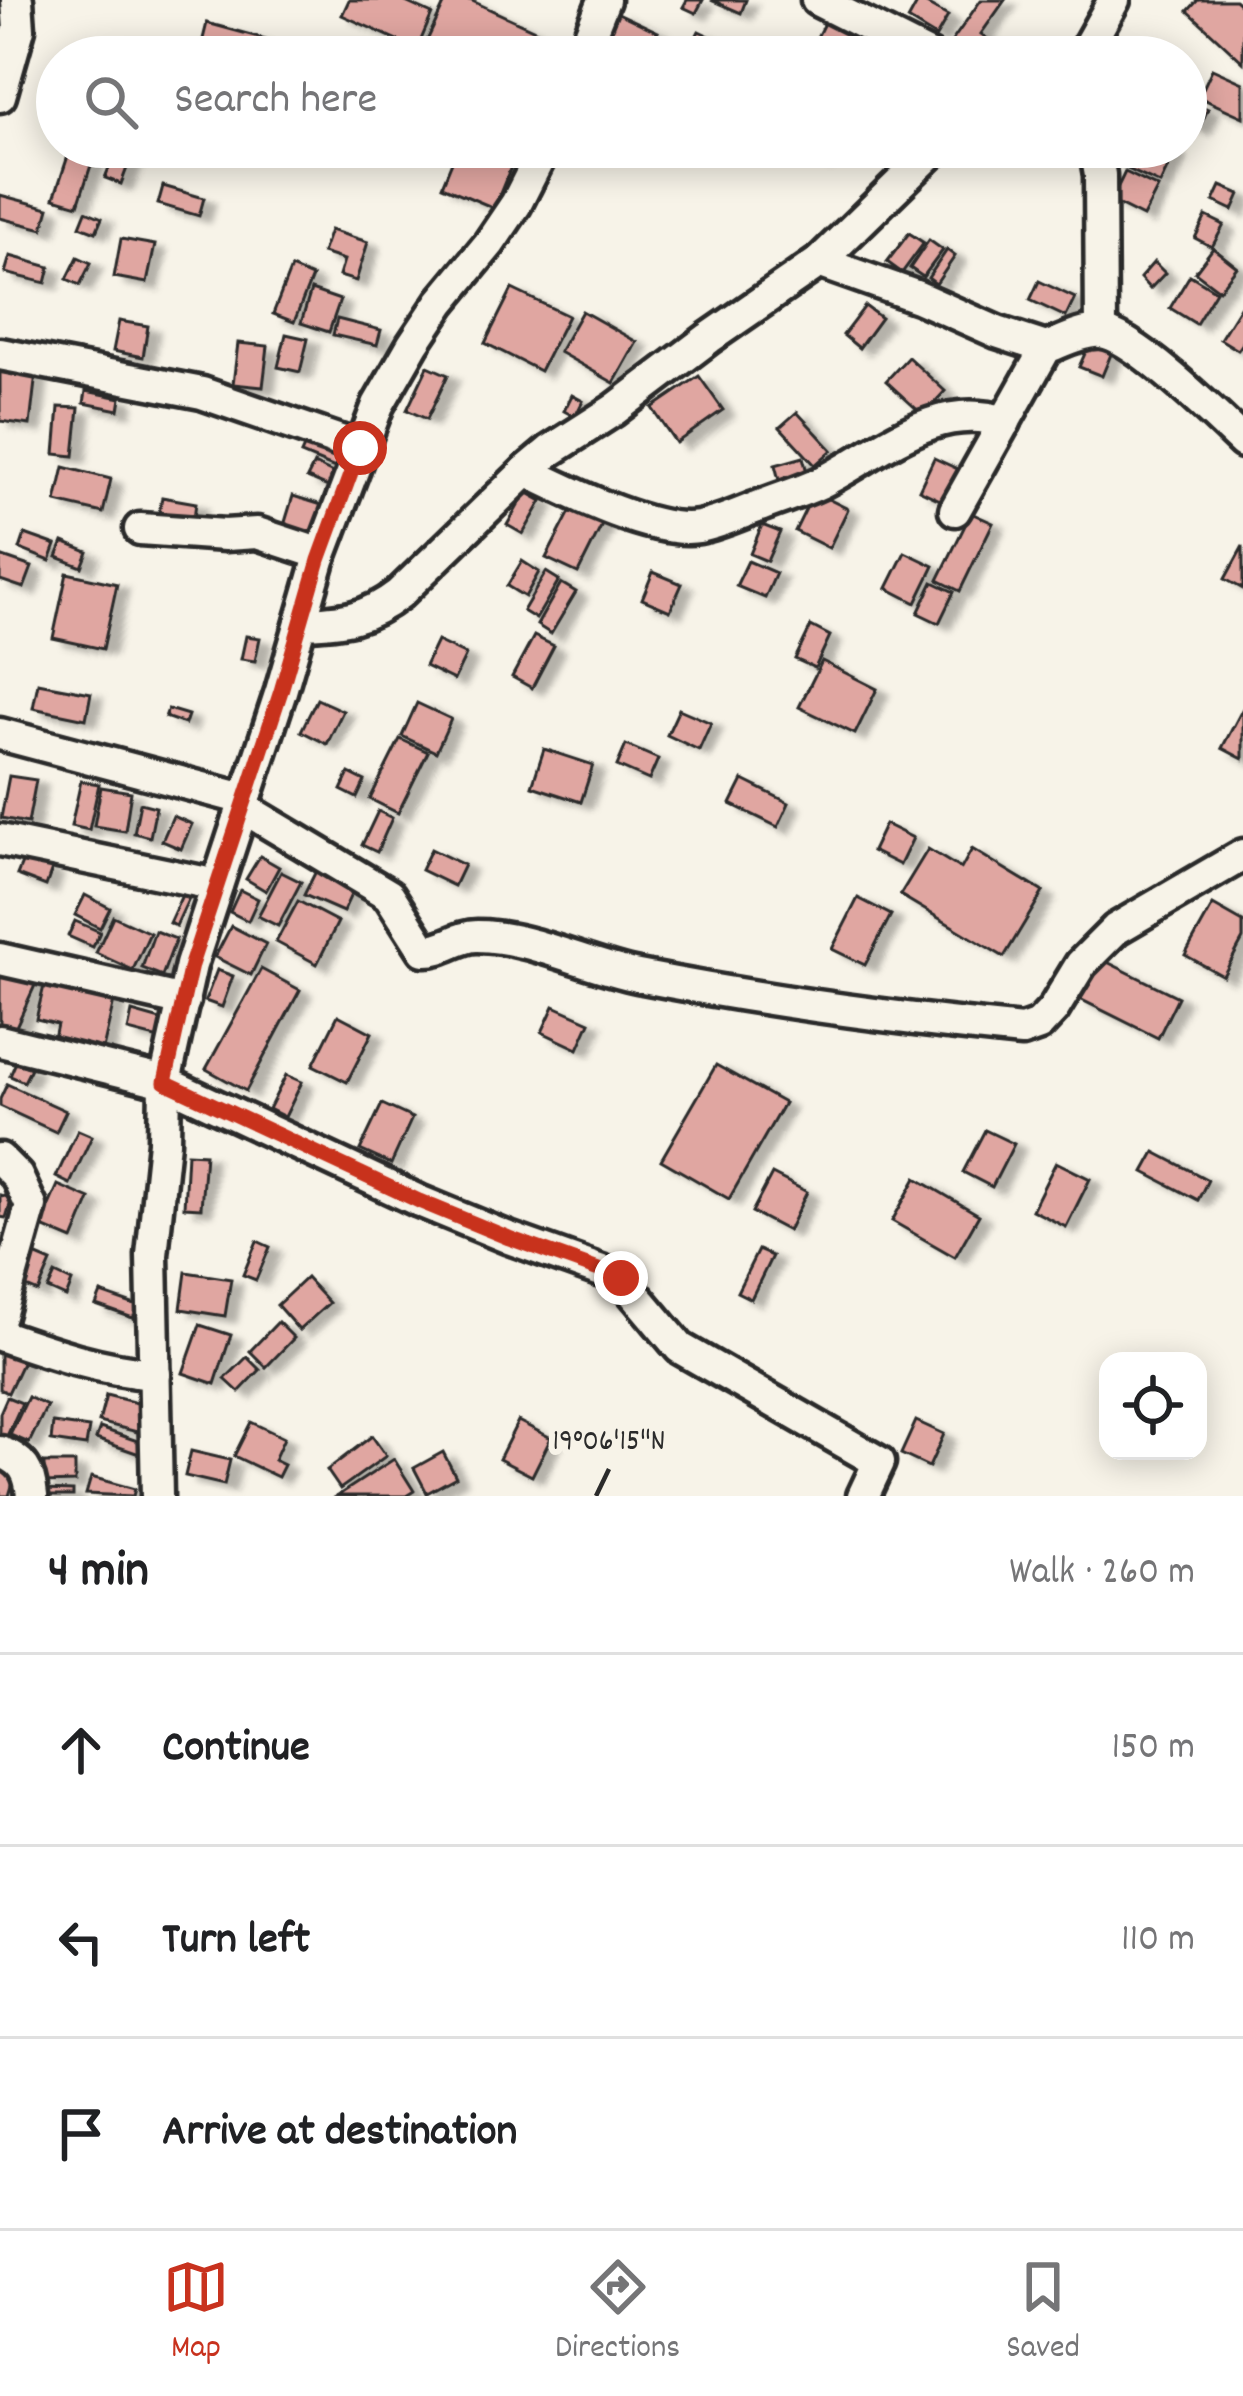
<!DOCTYPE html>
<meta charset="utf-8">
<style>
body{margin:0;font-family:Dekko,sans-serif;background:#f6f6f6;color:#202124}
.controls{position:absolute;right:36px;bottom:36px;display:grid;overflow:hidden;border-radius:24px;box-shadow:0 6px 30px #0003}
.controls button{width:108px;height:108px;display:grid;place-items:center;padding:0;border:0;border-bottom:3px solid #e0e0e0;background:#fff;color:#202124;font:60px sans-serif}
.stop{position:absolute;width:36px;height:36px;margin:-27px;border:9px solid #c8321e;border-radius:50%;background:#fff}
.stop.end{background:#c8321e;border-color:#fff;box-shadow:0 3px 12px #0008}
.list{margin:0;padding:0;list-style:none}
h2{display:flex;justify-content:space-between;align-items:center;height:156px;margin:0;padding:0 48px;font-size:51px}
h2 small{font-size:39px;font-weight:400;color:#757577}
.list li{display:grid;grid-template-columns:78px 1fr auto;gap:36px;align-items:center;box-sizing:border-box;height:192px;padding:0 48px;border-top:3px solid #e0e0e0}
.list b{display:block;font-size:45px;white-space:nowrap}
.list em{font-size:39px;font-style:normal;color:#757577}
.icon{flex:none;width:66px;height:66px;fill:none;stroke:currentColor;stroke-width:2;stroke-linecap:round;stroke-linejoin:round}
.map{position:relative;flex:none;width:1243px;height:1496px;overflow:hidden}
.search{position:absolute;background:#fff;box-shadow:0 6px 30px #0003;left:36px;right:36px;top:36px;height:132px;display:flex;align-items:center;gap:30px;box-sizing:border-box;padding:0 42px;border-radius:66px;color:#757577;font-size:45px}
.sheet{height:732px;background:#fff}
nav{display:flex;justify-content:space-around;align-items:center;box-sizing:border-box;height:168px;border-top:3px solid #e0e0e0;background:#fff;font-size:33px;color:#757577}
nav a{display:grid;justify-items:center;gap:6px}
nav .on{color:#c8321e}
.map>svg:first-child{display:block}
</style>
<div class="map">
<svg width="1243" height="1496" viewBox="0 0 1243 1496">
<defs>
<filter id="shadow"><feDropShadow dx="11" dy="6" stdDeviation="3" flood-color="#0004"/></filter>
</defs>
<rect width="100%" height="100%" fill="#f7f3e8"/>
<filter id="ink" filterUnits="userSpaceOnUse"><feTurbulence type="fractalNoise" baseFrequency=".00833" numOctaves="2"/><feDisplacementMap in="SourceGraphic" scale="24" xChannelSelector="R" yChannelSelector="G"/><feConvolveMatrix kernelMatrix="1 2 1 2 8 2 1 2 1" color-interpolation-filters="sRGB"/></filter>
<g filter="url(#ink)">
<g fill="#e0a6a1" stroke="#2b2b2b" stroke-width="3" filter="url(#shadow)">
<path d="M 349,0 L 401,0 L 432,14 L 417,49 L 342,15 Z"/>
<path d="M 446,0 L 470,0 L 565,44 L 559,57 L 439,57 L 423,49 Z"/>
<path d="M 687,0 L 703,0 L 696,13 L 683,7 Z"/>
<path d="M 711,0 L 746,0 L 741,13 Z"/>
<path d="M 919,0 L 948,16 L 936,37 L 908,20 Z"/>
<path d="M 981,0 L 1005,0 L 981,34 L 1008,54 L 1006,57 L 969,57 L 950,44 Z"/>
<path d="M 1198,0 L 1235,0 L 1243,7 L 1243,62 L 1188,11 Z"/>
<path d="M 616,12 L 658,32 L 645,57 L 625,57 L 600,44 Z"/>
<path d="M 829,13 L 863,30 L 850,57 L 836,57 L 813,45 Z"/>
<path d="M 207,23 L 277,42 L 273,57 L 222,57 L 200,51 Z"/>
<path d="M 699,31 L 733,47 L 728,57 L 709,57 L 690,48 Z"/>
<path d="M 1212,69 L 1243,83 L 1243,117 L 1199,97 Z"/>
<path d="M 1195,103 L 1208,109 L 1199,128 L 1186,123 Z"/>
<path d="M 71,147 L 97,147 L 78,205 L 54,198 Z"/>
<path d="M 117,147 L 133,152 L 121,184 L 105,178 Z"/>
<path d="M 458,147 L 492,147 L 515,157 L 494,208 L 442,186 Z"/>
<path d="M 804,147 L 818,147 L 825,150 L 819,161 L 801,152 Z"/>
<path d="M 1125,147 L 1165,147 L 1175,152 L 1160,184 L 1117,164 Z"/>
<path d="M 1125,172 L 1158,188 L 1143,217 L 1111,201 Z"/>
<path d="M 163,186 L 204,198 L 199,216 L 158,204 Z"/>
<path d="M 1221,186 L 1240,194 L 1233,210 L 1214,201 Z"/>
<path d="M 0,195 L 49,208 L 43,229 L 0,218 Z"/>
<path d="M 86,211 L 102,218 L 96,232 L 80,226 Z"/>
<path d="M 1206,216 L 1224,225 L 1212,247 L 1195,238 Z"/>
<path d="M 330,230 L 368,242 L 356,281 L 339,276 L 344,260 L 322,253 Z"/>
<path d="M 909,233 L 924,243 L 902,273 L 887,262 Z"/>
<path d="M 121,239 L 155,245 L 147,283 L 114,277 Z"/>
<path d="M 929,240 L 943,250 L 923,277 L 910,268 Z"/>
<path d="M 1213,248 L 1237,267 L 1219,290 L 1195,272 Z"/>
<path d="M 947,250 L 955,256 L 936,284 L 928,278 Z"/>
<path d="M 10,256 L 50,267 L 46,283 L 5,273 Z"/>
<path d="M 78,257 L 91,263 L 80,285 L 67,279 Z"/>
<path d="M 1154,262 L 1165,273 L 1150,289 L 1140,278 Z"/>
<path d="M 291,268 L 312,277 L 294,322 L 273,314 Z"/>
<path d="M 1190,275 L 1216,291 L 1196,324 L 1170,308 Z"/>
<path d="M 1039,281 L 1075,298 L 1066,317 L 1030,300 Z"/>
<path d="M 512,289 L 568,316 L 540,371 L 485,343 Z"/>
<path d="M 311,290 L 340,300 L 329,332 L 301,323 Z"/>
<path d="M 865,306 L 881,318 L 859,348 L 843,335 Z"/>
<path d="M 1240,307 L 1243,309 L 1243,343 L 1238,350 L 1220,339 Z"/>
<path d="M 582,311 L 637,342 L 614,383 L 559,352 Z"/>
<path d="M 337,319 L 381,330 L 377,345 L 333,335 Z"/>
<path d="M 119,321 L 148,326 L 143,357 L 113,351 Z"/>
<path d="M 286,334 L 308,339 L 300,372 L 278,367 Z"/>
<path d="M 1092,338 L 1114,347 L 1102,376 L 1079,367 Z"/>
<path d="M 238,343 L 268,346 L 263,387 L 233,384 Z"/>
<path d="M 908,357 L 945,391 L 923,415 L 886,381 Z"/>
<path d="M 428,366 L 448,375 L 427,419 L 407,410 Z"/>
<path d="M 0,369 L 36,373 L 30,425 L 0,421 Z"/>
<path d="M 699,376 L 723,410 L 676,443 L 652,408 Z"/>
<path d="M 86,391 L 121,398 L 119,410 L 84,403 Z"/>
<path d="M 572,395 L 583,401 L 575,417 L 564,411 Z"/>
<path d="M 59,407 L 79,408 L 74,456 L 55,454 Z"/>
<path d="M 797,412 L 832,450 L 815,465 L 780,427 Z"/>
<path d="M 309,436 L 343,451 L 335,468 L 301,454 Z"/>
<path d="M 803,457 L 808,476 L 780,484 L 775,465 Z"/>
<path d="M 934,458 L 966,473 L 951,505 L 919,490 Z"/>
<path d="M 314,464 L 341,477 L 335,490 L 307,478 Z"/>
<path d="M 64,467 L 111,479 L 103,513 L 56,502 Z"/>
<path d="M 526,492 L 542,501 L 523,534 L 507,525 Z"/>
<path d="M 814,492 L 848,509 L 829,548 L 795,531 Z"/>
<path d="M 293,496 L 325,506 L 313,541 L 282,532 Z"/>
<path d="M 162,497 L 196,503 L 194,518 L 159,513 Z"/>
<path d="M 573,506 L 604,521 L 578,573 L 546,558 Z"/>
<path d="M 971,513 L 993,523 L 960,591 L 938,580 Z"/>
<path d="M 762,525 L 780,532 L 767,561 L 750,554 Z"/>
<path d="M 25,534 L 56,545 L 50,561 L 20,549 Z"/>
<path d="M 63,542 L 88,552 L 82,567 L 57,557 Z"/>
<path d="M 1243,546 L 1243,589 L 1225,579 Z"/>
<path d="M 905,552 L 934,566 L 916,603 L 887,588 Z"/>
<path d="M 0,556 L 32,567 L 24,588 L 0,580 Z"/>
<path d="M 522,561 L 539,572 L 525,597 L 507,586 Z"/>
<path d="M 748,561 L 776,573 L 765,598 L 736,586 Z"/>
<path d="M 546,572 L 559,580 L 536,619 L 523,611 Z"/>
<path d="M 653,572 L 682,584 L 670,611 L 642,599 Z"/>
<path d="M 67,573 L 117,584 L 103,649 L 53,638 Z"/>
<path d="M 933,582 L 954,592 L 939,623 L 918,613 Z"/>
<path d="M 561,583 L 576,592 L 551,634 L 537,625 Z"/>
<path d="M 811,626 L 830,636 L 815,668 L 795,659 Z"/>
<path d="M 246,636 L 260,638 L 255,661 L 241,659 Z"/>
<path d="M 534,636 L 554,646 L 532,688 L 512,677 Z"/>
<path d="M 437,641 L 466,655 L 454,680 L 425,666 Z"/>
<path d="M 822,661 L 877,689 L 855,734 L 799,707 Z"/>
<path d="M 38,683 L 91,693 L 86,719 L 33,708 Z"/>
<path d="M 317,699 L 343,711 L 327,744 L 301,731 Z"/>
<path d="M 417,703 L 451,719 L 436,752 L 402,736 Z"/>
<path d="M 1243,708 L 1243,759 L 1222,748 Z"/>
<path d="M 168,709 L 188,715 L 185,724 L 165,717 Z"/>
<path d="M 679,709 L 711,723 L 699,750 L 667,735 Z"/>
<path d="M 400,739 L 428,752 L 398,813 L 370,799 Z"/>
<path d="M 626,745 L 658,759 L 649,780 L 617,766 Z"/>
<path d="M 544,749 L 593,765 L 581,802 L 532,786 Z"/>
<path d="M 349,773 L 365,781 L 357,798 L 341,790 Z"/>
<path d="M 9,776 L 36,780 L 28,823 L 1,818 Z"/>
<path d="M 743,780 L 789,803 L 778,827 L 731,804 Z"/>
<path d="M 81,781 L 99,784 L 89,830 L 71,826 Z"/>
<path d="M 101,787 L 131,792 L 125,831 L 94,826 Z"/>
<path d="M 140,803 L 156,807 L 150,837 L 134,833 Z"/>
<path d="M 378,811 L 392,818 L 377,852 L 362,845 Z"/>
<path d="M 173,816 L 192,824 L 181,849 L 162,841 Z"/>
<path d="M 885,824 L 913,838 L 900,865 L 872,851 Z"/>
<path d="M 431,849 L 464,865 L 454,886 L 421,870 Z"/>
<path d="M 928,849 L 961,869 L 972,849 L 1043,892 L 1004,957 L 900,895 Z"/>
<path d="M 260,856 L 279,867 L 266,891 L 246,879 Z"/>
<path d="M 24,858 L 52,869 L 46,886 L 17,875 Z"/>
<path d="M 316,871 L 354,888 L 343,912 L 304,895 Z"/>
<path d="M 281,872 L 301,882 L 278,926 L 258,916 Z"/>
<path d="M 240,890 L 258,899 L 248,921 L 230,912 Z"/>
<path d="M 85,895 L 110,908 L 100,928 L 75,915 Z"/>
<path d="M 182,895 L 189,898 L 176,926 L 169,923 Z"/>
<path d="M 858,898 L 891,915 L 865,965 L 832,949 Z"/>
<path d="M 298,901 L 338,922 L 317,964 L 276,942 Z"/>
<path d="M 1213,905 L 1243,922 L 1243,939 L 1223,976 L 1185,955 Z"/>
<path d="M 113,916 L 150,933 L 133,970 L 96,953 Z"/>
<path d="M 75,921 L 100,932 L 93,947 L 68,936 Z"/>
<path d="M 231,926 L 266,944 L 251,975 L 215,957 Z"/>
<path d="M 155,931 L 176,939 L 162,976 L 142,968 Z"/>
<path d="M 1099,958 L 1178,997 L 1158,1038 L 1078,998 Z"/>
<path d="M 0,964 L 37,981 L 14,1031 L 0,1025 Z"/>
<path d="M 261,969 L 300,990 L 246,1091 L 206,1069 Z"/>
<path d="M 217,970 L 233,976 L 222,1007 L 205,1001 Z"/>
<path d="M 45,982 L 115,997 L 103,1049 L 54,1038 L 57,1024 L 36,1019 Z"/>
<path d="M 554,1006 L 590,1022 L 578,1049 L 542,1032 Z"/>
<path d="M 132,1012 L 164,1021 L 159,1039 L 128,1031 Z"/>
<path d="M 338,1015 L 372,1033 L 347,1082 L 313,1065 Z"/>
<path d="M 16,1062 L 31,1068 L 24,1082 L 10,1076 Z"/>
<path d="M 716,1065 L 784,1103 L 729,1199 L 661,1160 Z"/>
<path d="M 286,1075 L 302,1082 L 285,1117 L 269,1109 Z"/>
<path d="M 7,1084 L 66,1111 L 56,1132 L 0,1106 L 0,1099 Z"/>
<path d="M 382,1104 L 412,1118 L 391,1164 L 360,1150 Z"/>
<path d="M 78,1130 L 92,1136 L 70,1184 L 56,1177 Z"/>
<path d="M 985,1130 L 1014,1144 L 992,1187 L 963,1172 Z"/>
<path d="M 1155,1152 L 1208,1180 L 1198,1200 L 1144,1172 Z"/>
<path d="M 187,1153 L 205,1154 L 201,1208 L 184,1207 Z"/>
<path d="M 1056,1162 L 1090,1179 L 1066,1227 L 1032,1210 Z"/>
<path d="M 772,1174 L 807,1192 L 788,1231 L 752,1212 Z"/>
<path d="M 916,1178 L 979,1215 L 955,1257 L 892,1221 Z"/>
<path d="M 58,1185 L 90,1199 L 73,1240 L 40,1226 Z"/>
<path d="M 0,1195 L 12,1198 L 6,1218 L 0,1217 Z"/>
<path d="M 257,1241 L 270,1247 L 256,1280 L 243,1275 Z"/>
<path d="M 758,1250 L 772,1256 L 751,1299 L 737,1292 Z"/>
<path d="M 32,1254 L 51,1262 L 38,1292 L 19,1284 Z"/>
<path d="M 186,1272 L 231,1279 L 225,1316 L 181,1309 Z"/>
<path d="M 55,1274 L 72,1282 L 66,1297 L 48,1289 Z"/>
<path d="M 306,1278 L 329,1303 L 299,1330 L 277,1305 Z"/>
<path d="M 101,1293 L 138,1306 L 133,1318 L 96,1305 Z"/>
<path d="M 278,1322 L 294,1338 L 266,1367 L 250,1351 Z"/>
<path d="M 200,1325 L 231,1335 L 215,1384 L 183,1373 Z"/>
<path d="M 0,1345 L 25,1357 L 8,1393 L 0,1389 Z"/>
<path d="M 247,1357 L 260,1370 L 239,1392 L 225,1379 Z"/>
<path d="M 106,1395 L 145,1405 L 137,1432 L 99,1422 Z"/>
<path d="M 7,1397 L 22,1403 L 6,1438 L 0,1435 L 0,1413 Z"/>
<path d="M 28,1397 L 47,1406 L 29,1443 L 10,1435 Z"/>
<path d="M 518,1421 L 551,1438 L 532,1476 L 499,1459 Z"/>
<path d="M 916,1421 L 944,1434 L 929,1467 L 901,1454 Z"/>
<path d="M 251,1422 L 284,1438 L 274,1460 L 284,1465 L 278,1477 L 234,1456 Z"/>
<path d="M 53,1423 L 89,1428 L 86,1446 L 51,1441 Z"/>
<path d="M 100,1428 L 149,1445 L 145,1456 L 96,1439 Z"/>
<path d="M 372,1436 L 386,1456 L 340,1489 L 327,1470 Z"/>
<path d="M 191,1451 L 230,1460 L 224,1485 L 185,1476 Z"/>
<path d="M 443,1452 L 456,1477 L 427,1493 L 414,1468 Z"/>
<path d="M 394,1459 L 414,1491 L 406,1496 L 337,1496 Z"/>
<path d="M 0,1461 L 17,1469 L 9,1496 L 0,1496 Z"/>
<path d="M 44,1463 L 75,1463 L 75,1482 L 44,1483 Z"/>
<path d="M 91,1477 L 135,1489 L 133,1496 L 86,1494 Z"/>
<path d="M 42,1490 L 73,1491 L 73,1496 L 42,1496 Z"/>
</g>
<g fill="none" stroke-linecap="round" stroke-linejoin="round">
<g stroke="#2b2b2b" stroke-width="39">
<g id="street">
<path d="M 817,0 L 930,57"/>
<path d="M 581,57 L 604,0"/>
<path d="M 1082,57 L 1114,0"/>
<path d="M 0,96 L 19,29 L 17,0"/>
<path d="M 1095,147 L 1100,175 L 1101,331"/>
<path d="M 819,262 L 918,297 L 997,332 L 1046,348"/>
<path d="M 0,354 L 202,393 L 360,448"/>
<path d="M 526,471 C 567,491 654,535 699,527 C 720,523 741,513 760,506 C 780,498 801,492 820,483 C 879,454 934,399 1005,422"/>
<path d="M 955,510 L 1046,348 C 1062,342 1084,330 1101,332 C 1134,336 1217,417 1243,442"/>
<path d="M 140,529 L 225,535 L 257,533 L 321,554"/>
<path d="M 301,623 C 341,622 367,619 399,594 L 526,471 L 550,451 L 614,410 L 709,338 L 819,262 L 937,147"/>
<path d="M 0,734 L 244,799"/>
<path d="M 242,807 L 389,895 L 424,950 C 444,951 458,936 477,936 C 529,936 587,966 638,976 C 766,1001 893,1018 1022,1031 L 1039,1025 L 1053,1010 L 1081,964 L 1116,929 L 1243,855"/>
<path d="M 0,840 L 217,885"/>
<path d="M 0,959 L 184,1001"/>
<path d="M 0,1041 L 165,1082 L 419,1201 L 509,1238 L 621,1278 L 680,1348 L 879,1462 L 863,1496"/>
<path d="M 0,1159 L 17,1176 L 31,1206 L 0,1316"/>
<path d="M 0,1335 C 51,1353 101,1370 155,1374"/>
<path d="M 0,1452 C 23,1459 30,1472 32,1496"/>
<path d="M 157,1496 L 152,1255 L 164,1142 L 165,1082 L 191,965 L 281,691 L 319,560 L 378,405 L 413,344 L 441,302 L 489,244 L 516,204 L 545,147"/>
</g>
</g>
<use href="#street" stroke="#f7f3e8" stroke-width="30"/>
</g>
</g>
<g fill="none" stroke-linecap="round" stroke-linejoin="round" filter="url(#ink)">
<path stroke="#c8321e" stroke-width="15" d="M 360,448 L 319,560 L 281,691 L 191,965 L 165,1082 L 419,1201 L 509,1238 L 621,1278"/>
</g>
<path fill="none" stroke="#2b2b2b" stroke-width="4.5" d="M 596,1496 L 609,1469"/>
<g font-size="30" text-anchor="middle" fill="#2b2b2b" stroke="#f7f3e8" stroke-width="12" stroke-linejoin="round" paint-order="stroke">
<text x="609" y="1449">19°06'15"N</text>
</g>
</svg>
<div class="controls">
<button><svg class="icon" aria-label="locate" viewBox="0 0 24 24"><circle cx="12" cy="12" r="6"/><path d="M12 2v4M12 18v4M2 12h4M18 12h4"/></svg></button>
</div>
<div class="stop" style="left:360px;top:448px"></div>
<div class="stop end" style="left:621px;top:1278px"></div>
<div class="search"><svg class="icon" aria-label="search" viewBox="0 0 24 24"><circle cx="10" cy="10" r="6"/><path d="M15 15l6 6"/></svg>Search here</div>
</div>
<section class="sheet">
<h2>4 min<small>Walk · 260 m</small></h2>
<ul class="list">
<li><svg class="icon" aria-label="ahead" viewBox="0 0 24 24"><path d="M12 20V5M6 11l6-6 6 6"/></svg><div><b>Continue</b></div><em>150 m</em></li>
<li><svg class="icon" aria-label="left" viewBox="0 0 24 24"><path d="M17 20v-9H6M10 6l-5 5 5 5"/></svg><div><b>Turn left</b></div><em>110 m</em></li>
<li><svg class="icon" aria-label="arrive" viewBox="0 0 24 24"><path d="M6 21V4h12l-3 4 3 4H6"/></svg><div><b>Arrive at destination</b></div></li>
</ul>
</section>
<nav>
<a class="on"><svg class="icon" aria-label="map" viewBox="0 0 24 24"><path d="M3 6l6-2 6 2 6-2v14l-6 2-6-2-6 2zM9 4v14M15 6v14"/></svg>Map</a>
<a><svg class="icon" aria-label="directions" viewBox="0 0 24 24"><path d="M12 3l9 9-9 9-9-9zM9 14v-3h6M13 9l2 2-2 2"/></svg>Directions</a>
<a><svg class="icon" aria-label="saved" viewBox="0 0 24 24"><path d="M7 4h10v16l-5-4-5 4z"/></svg>Saved</a>
</nav>
